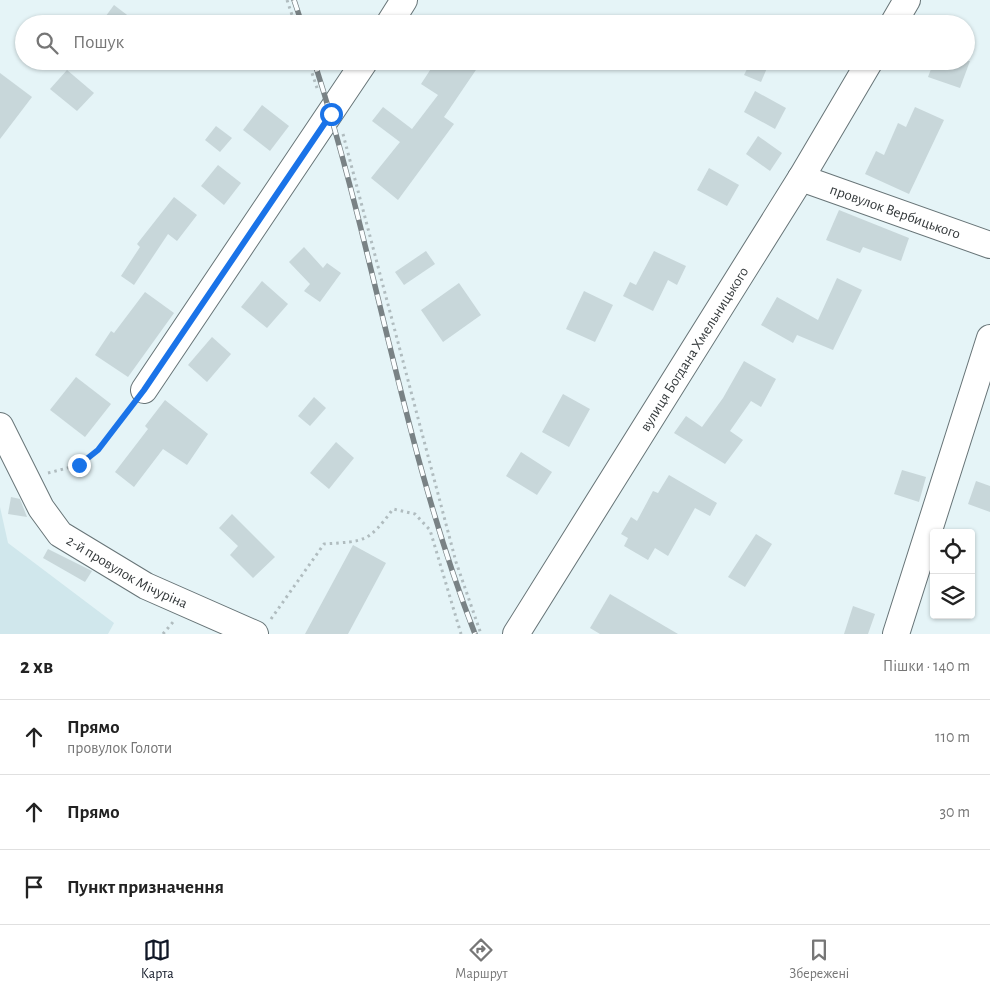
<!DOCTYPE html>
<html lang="uk">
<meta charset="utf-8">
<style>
body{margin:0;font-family:"Alegreya Sans",sans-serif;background:#f2f2f2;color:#222}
.controls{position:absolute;right:15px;bottom:15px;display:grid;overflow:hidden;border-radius:5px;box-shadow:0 1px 4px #0004}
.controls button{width:45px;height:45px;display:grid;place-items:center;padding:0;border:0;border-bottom:1px solid #e0e0e0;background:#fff;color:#222;font:25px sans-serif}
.stop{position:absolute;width:15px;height:15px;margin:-11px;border:4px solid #1a73e8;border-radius:50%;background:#fff}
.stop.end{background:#1a73e8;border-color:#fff;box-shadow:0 1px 5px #0008}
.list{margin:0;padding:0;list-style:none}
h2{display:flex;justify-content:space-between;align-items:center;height:65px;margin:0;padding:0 20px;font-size:21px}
h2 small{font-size:16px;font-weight:400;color:#767676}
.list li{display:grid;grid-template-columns:32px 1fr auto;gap:15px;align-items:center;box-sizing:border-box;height:75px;padding:0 20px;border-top:1px solid #e0e0e0}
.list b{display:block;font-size:19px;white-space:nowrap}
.list p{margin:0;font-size:16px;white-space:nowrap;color:#767676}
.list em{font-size:16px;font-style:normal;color:#767676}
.icon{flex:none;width:28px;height:28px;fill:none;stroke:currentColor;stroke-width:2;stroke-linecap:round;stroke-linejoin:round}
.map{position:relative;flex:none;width:990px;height:634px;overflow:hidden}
.search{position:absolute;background:#fff;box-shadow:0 1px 4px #0004;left:15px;right:15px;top:15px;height:55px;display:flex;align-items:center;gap:12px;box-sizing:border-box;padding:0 18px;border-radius:28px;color:#767676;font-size:19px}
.sheet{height:290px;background:#fff}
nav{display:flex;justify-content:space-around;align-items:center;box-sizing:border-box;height:70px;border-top:1px solid #e0e0e0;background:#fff;font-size:14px;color:#767676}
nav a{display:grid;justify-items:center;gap:2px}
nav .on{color:#111827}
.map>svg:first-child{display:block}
</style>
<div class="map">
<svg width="990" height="634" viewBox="0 0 990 634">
<rect width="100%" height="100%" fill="#e5f4f7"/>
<path fill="#d0e7ec" d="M 0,507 L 8,543 L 114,623 L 108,634 L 0,634 Z"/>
<g fill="#c8d7da">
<path d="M 114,5 L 139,24 L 100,24 Z"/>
<path d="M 436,61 L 482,61 L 444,117 L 454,124 L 398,200 L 371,178 L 400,142 L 372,121 L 383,107 L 412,129 L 438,95 L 421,84 Z"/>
<path d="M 751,61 L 770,61 L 761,82 L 744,75 Z"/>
<path d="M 934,61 L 970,61 L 960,88 L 928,77 Z"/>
<path d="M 67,70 L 94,93 L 77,111 L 50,89 Z"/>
<path d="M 0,73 L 32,97 L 0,139 Z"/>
<path d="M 755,91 L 786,108 L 775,129 L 744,112 Z"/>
<path d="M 262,105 L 289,126 L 270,151 L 243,130 Z"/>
<path d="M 915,107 L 944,120 L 909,194 L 865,174 L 876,151 L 884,155 L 898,123 L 906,127 Z"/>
<path d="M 216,126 L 232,138 L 220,152 L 205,140 Z"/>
<path d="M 758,136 L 782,153 L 770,171 L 746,154 Z"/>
<path d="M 218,165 L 241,183 L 224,205 L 201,186 Z"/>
<path d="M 709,168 L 739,185 L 727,206 L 697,190 Z"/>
<path d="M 174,197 L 197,215 L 177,241 L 168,234 L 134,285 L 121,276 L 140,247 L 137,244 Z"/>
<path d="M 839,210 L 909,238 L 901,261 L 863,247 L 860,253 L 826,240 Z"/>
<path d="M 304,247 L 323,268 L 327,263 L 341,273 L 320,302 L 304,291 L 310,284 L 289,262 Z"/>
<path d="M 426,251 L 435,264 L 404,285 L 395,272 Z"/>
<path d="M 654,251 L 686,266 L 677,285 L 668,280 L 653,311 L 623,296 L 630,282 L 636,285 Z"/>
<path d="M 837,278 L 862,290 L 833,350 L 797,335 L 793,343 L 761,325 L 777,297 L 818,320 Z"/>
<path d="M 262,281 L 288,304 L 267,328 L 241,307 Z"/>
<path d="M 459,283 L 481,315 L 443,342 L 421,310 Z"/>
<path d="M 584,291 L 613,305 L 595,342 L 566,329 Z"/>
<path d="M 145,292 L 174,313 L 128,377 L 95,355 L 111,331 L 114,333 Z"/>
<path d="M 212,337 L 231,354 L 207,382 L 188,365 Z"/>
<path d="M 744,361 L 776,379 L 761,407 L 751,401 L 730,431 L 743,440 L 725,464 L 674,433 L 686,416 L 702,427 L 723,398 Z"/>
<path d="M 76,377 L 111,404 L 85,437 L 50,410 Z"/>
<path d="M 563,394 L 590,409 L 569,447 L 542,432 Z"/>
<path d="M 314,397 L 326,408 L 310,426 L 298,416 Z"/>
<path d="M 165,400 L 208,434 L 187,465 L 163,449 L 134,487 L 115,472 L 148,429 L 145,426 Z"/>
<path d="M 336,442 L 354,458 L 329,489 L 310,473 Z"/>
<path d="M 521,452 L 552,472 L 537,495 L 506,476 Z"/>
<path d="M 902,470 L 926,477 L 919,502 L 894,494 Z"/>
<path d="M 669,475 L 717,503 L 710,516 L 695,508 L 668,556 L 655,548 L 648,560 L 624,546 L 628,538 L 621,534 L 631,517 L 637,521 L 653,491 L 658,493 Z"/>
<path d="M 976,481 L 990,486 L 990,512 L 968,504 Z"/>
<path d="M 11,497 L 20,499 L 27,517 L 8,514 Z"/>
<path d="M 232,514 L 275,557 L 253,578 L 230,555 L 238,546 L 219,528 Z"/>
<path d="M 756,534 L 772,544 L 745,587 L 728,577 Z"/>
<path d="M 353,545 L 386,563 L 348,634 L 305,634 Z"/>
<path d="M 48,549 L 92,571 L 85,582 L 43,558 Z"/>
<path d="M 610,594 L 678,634 L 600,634 L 590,628 Z"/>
<path d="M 853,606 L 875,614 L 868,634 L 844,634 Z"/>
</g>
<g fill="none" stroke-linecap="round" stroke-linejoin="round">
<g stroke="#677477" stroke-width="28">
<g id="minor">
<path d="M 389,24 L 404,0"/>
<path d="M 893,24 L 907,0"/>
<path id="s1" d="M 801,178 L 990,245"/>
<path d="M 144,390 L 365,61"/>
<path id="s2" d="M 0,426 L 41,508 L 60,534 L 146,586 L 255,634"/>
<path id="s3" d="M 516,634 L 801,178 L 870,61"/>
<path d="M 896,634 L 990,338"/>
</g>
</g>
<g stroke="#b0bcbf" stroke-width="3" stroke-dasharray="2.5 4" stroke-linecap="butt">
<path d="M 287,0 L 295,24"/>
<path d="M 308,61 L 318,91"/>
<path d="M 343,134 L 456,562 L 481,634"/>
<path d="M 48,473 L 79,465 L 98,450 L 130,408"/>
<path d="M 271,619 L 324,544 C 365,541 368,543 393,509 L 415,514 L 430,530 L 461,634"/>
<path d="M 163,634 L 173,622"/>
</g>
<use href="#minor" stroke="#fff" stroke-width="26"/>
<g stroke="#798285" stroke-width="5.5">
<g id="rail">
<path d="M 294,0 L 302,24"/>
<path d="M 314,61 C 375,250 403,449 475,634"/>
</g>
</g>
<use href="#rail" stroke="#fbfeff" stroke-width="4" stroke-dasharray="11" stroke-linecap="butt"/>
</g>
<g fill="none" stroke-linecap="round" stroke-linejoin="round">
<path stroke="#1a73e8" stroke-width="6" d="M 79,465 L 98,450 L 144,390 L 331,114"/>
</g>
<g text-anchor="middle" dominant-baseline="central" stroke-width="4" stroke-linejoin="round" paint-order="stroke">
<g font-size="15" fill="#353a3c" stroke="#fbfeff">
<text stroke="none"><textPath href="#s1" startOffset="100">провулок Вербицького</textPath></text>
<text stroke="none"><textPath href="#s3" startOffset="336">вулиця Богдана Хмельницького</textPath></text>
<text stroke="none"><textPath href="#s2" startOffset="201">2-й провулок Мічуріна</textPath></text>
</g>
</g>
</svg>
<div class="controls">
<button><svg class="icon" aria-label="locate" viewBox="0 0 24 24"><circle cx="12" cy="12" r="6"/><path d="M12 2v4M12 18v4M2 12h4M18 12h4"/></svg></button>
<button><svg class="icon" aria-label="layers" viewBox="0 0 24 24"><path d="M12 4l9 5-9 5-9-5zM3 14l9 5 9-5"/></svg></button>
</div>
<div class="stop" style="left:331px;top:114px"></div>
<div class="stop end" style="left:79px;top:465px"></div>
<div class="search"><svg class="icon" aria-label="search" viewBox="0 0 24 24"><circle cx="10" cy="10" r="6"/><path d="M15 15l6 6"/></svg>Пошук</div>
</div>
<section class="sheet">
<h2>2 хв<small>Пішки · 140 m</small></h2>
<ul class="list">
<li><svg class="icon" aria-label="ahead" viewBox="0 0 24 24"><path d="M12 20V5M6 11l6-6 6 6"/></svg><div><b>Прямо</b><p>провулок Голоти</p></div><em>110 m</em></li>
<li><svg class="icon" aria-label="ahead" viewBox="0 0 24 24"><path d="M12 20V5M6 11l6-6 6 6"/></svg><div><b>Прямо</b></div><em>30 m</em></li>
<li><svg class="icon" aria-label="arrive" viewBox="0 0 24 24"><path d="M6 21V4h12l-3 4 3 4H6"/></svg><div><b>Пункт призначення</b></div></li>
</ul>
</section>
<nav>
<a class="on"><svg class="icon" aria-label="map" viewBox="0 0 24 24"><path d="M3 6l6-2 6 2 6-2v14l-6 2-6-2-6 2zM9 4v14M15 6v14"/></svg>Карта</a>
<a><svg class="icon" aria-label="directions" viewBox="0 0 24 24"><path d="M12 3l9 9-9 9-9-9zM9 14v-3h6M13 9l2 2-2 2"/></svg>Маршрут</a>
<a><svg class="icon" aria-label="saved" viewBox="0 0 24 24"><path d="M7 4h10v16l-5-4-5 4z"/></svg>Збережені</a>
</nav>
